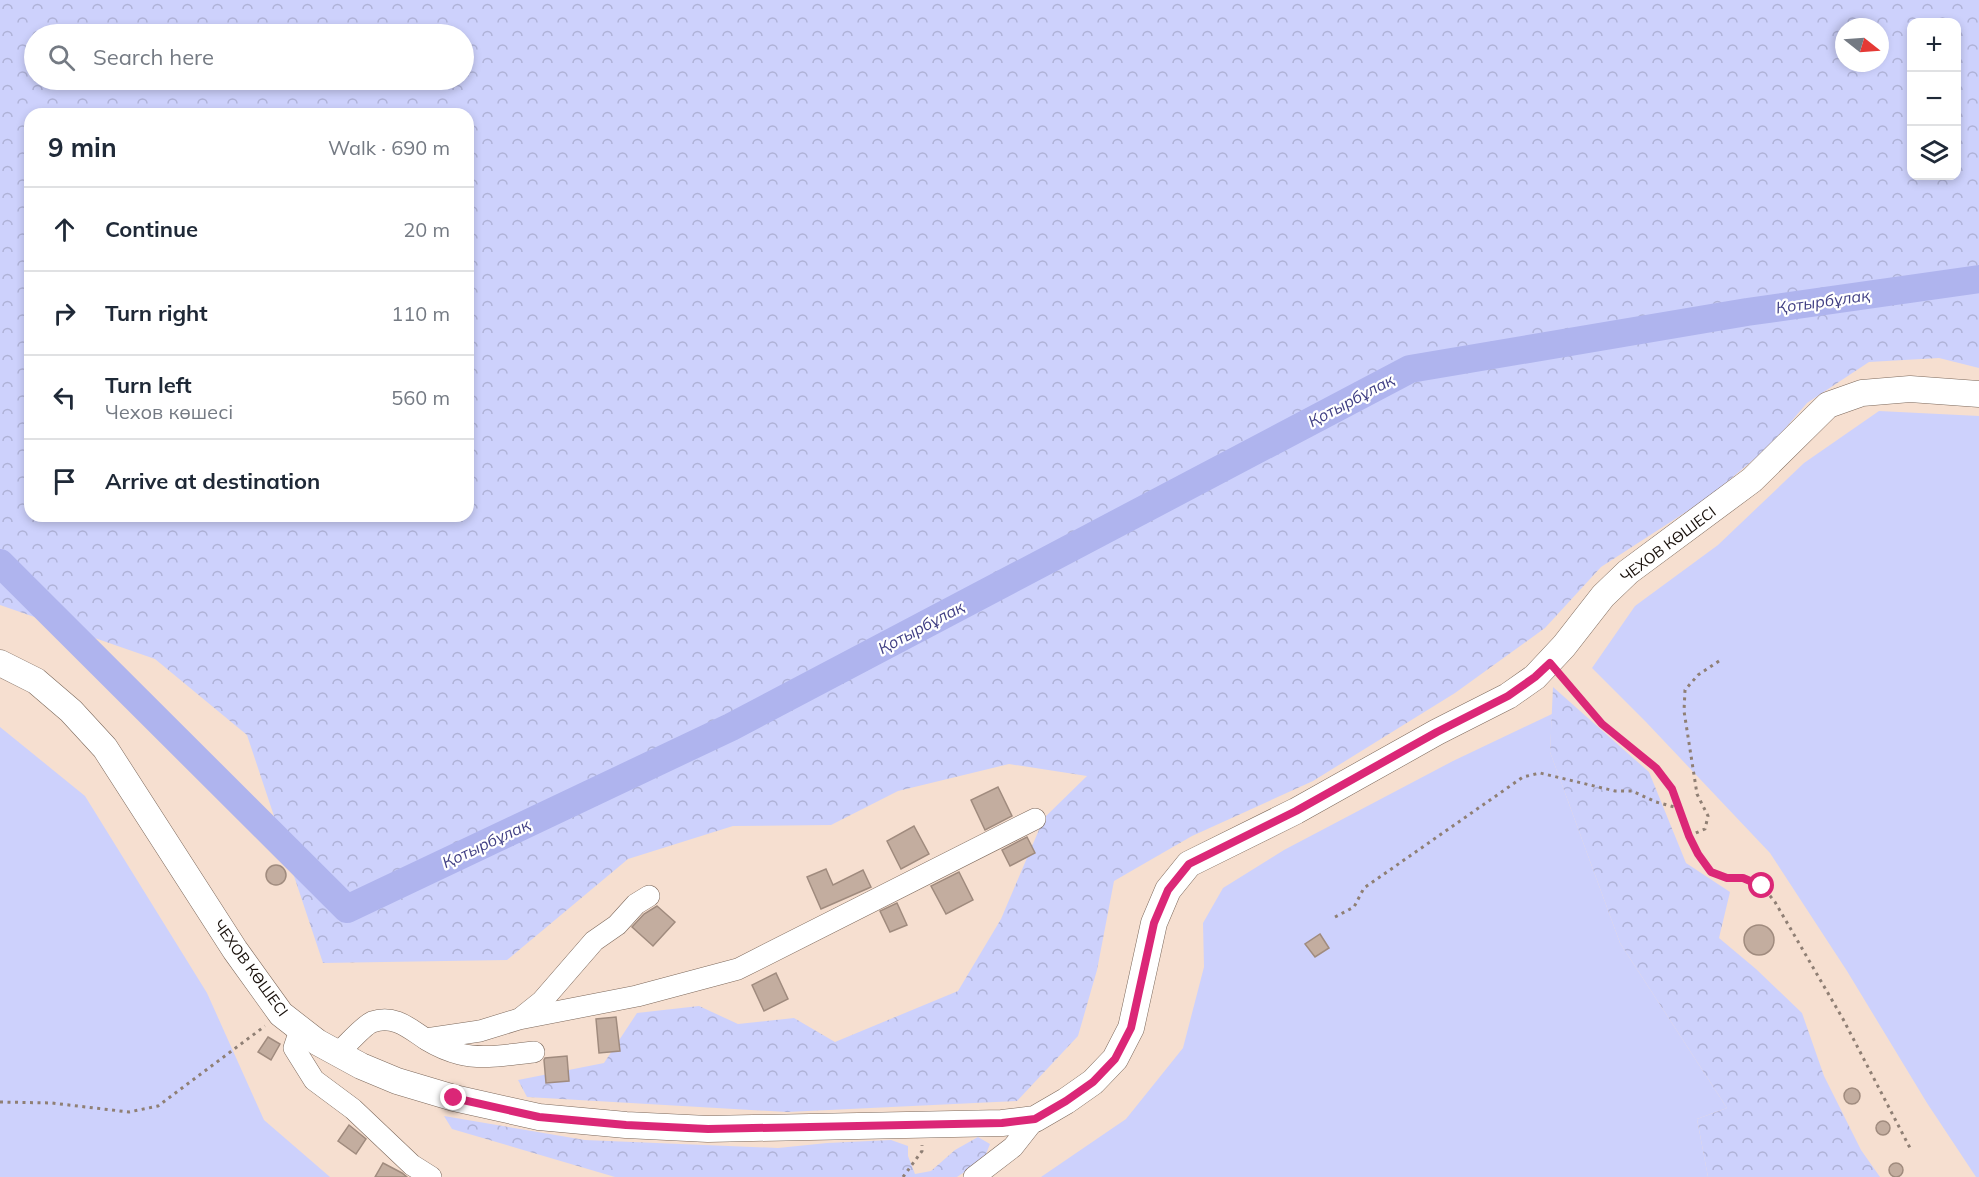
<!DOCTYPE html>
<meta charset="utf-8">
<style>
body{margin:0;font-family:Mulish,sans-serif;background:#f6f6f7;color:#1f2937}
.controls{position:absolute;right:18px;top:18px;display:grid;overflow:hidden;border-radius:12px;box-shadow:0 3px 9px #0003}
.controls button{width:54px;height:54px;display:grid;place-items:center;padding:0;border:0;border-bottom:2px solid #e0e1e3;background:#fff;color:#1f2937;font:30px sans-serif}
.compass{position:absolute;left:1835px;top:18px;width:54px;height:54px;border-radius:50%;background:#fff;box-shadow:0 3px 9px #0003;rotate:107deg}
.stop{position:absolute;width:18px;height:18px;margin:-14px;border:4px solid #db2777;border-radius:50%;background:#fff}
.stop.end{background:#db2777;border-color:#fff;box-shadow:0 2px 6px #0008}
.list{margin:0;padding:0;list-style:none}
h2{display:flex;justify-content:space-between;align-items:center;height:78px;margin:0;padding:0 24px;font-size:26px}
h2 small{font-size:20px;font-weight:400;color:#747a83}
.list li{display:grid;grid-template-columns:39px 1fr auto;gap:18px;align-items:center;box-sizing:border-box;height:84px;padding:0 24px;border-top:2px solid #e0e1e3}
.list b{display:block;font-size:22px;white-space:nowrap}
.list p{margin:0;font-size:20px;white-space:nowrap;color:#747a83}
.list em{font-size:20px;font-style:normal;color:#747a83}
.icon{flex:none;width:33px;height:33px;fill:none;stroke:currentColor;stroke-width:2;stroke-linecap:round;stroke-linejoin:round}
.map{position:relative;flex:none;width:1979px;height:1177px;overflow:hidden}
.search{position:absolute;background:#fff;box-shadow:0 3px 9px #0003;left:24px;top:24px;width:450px;height:66px;display:flex;align-items:center;gap:15px;box-sizing:border-box;padding:0 21px;border-radius:33px;color:#747a83;font-size:22px}
.panel{position:absolute;background:#fff;box-shadow:0 3px 9px #0003;left:24px;top:108px;width:450px;height:414px;border-radius:18px}
.map>svg:first-child{display:block}
</style>
<div class="map">
<svg width="1979" height="1177" viewBox="0 0 1979 1177">
<defs>
<pattern id="forest-crowns" width="20" height="18" patternUnits="userSpaceOnUse" patternTransform="scale(1.5)"><rect width="20" height="18" fill="#cdd1fc"/><path d="M2 6a3 3 0 1 1 6 0M12 15a3 3 0 1 1 6 0" fill="none" stroke="#afb2d7"/></pattern>
</defs>
<rect width="100%" height="100%" fill="#f6dfd0"/>
<g fill="#cdd1fc">
<path d="M 1879,411 L 1979,416 L 1979,1177 L 1976,1177 L 1927,1103 L 1847,971 L 1770,853 L 1646,722 L 1592,668 L 1635,606 L 1718,545 L 1804,463 Z"/>
<path d="M 1552,714 L 1550,752 L 1620,943 L 1727,1108 L 1697,1119 L 1708,1177 L 1041,1177 L 1126,1119 L 1183,1048 L 1204,967 L 1203,923 L 1223,888 L 1284,850 L 1453,761 Z"/>
<path d="M 0,727 L 85,796 L 207,993 L 264,1120 L 330,1177 L 0,1177 Z"/>
</g>
<g fill="url(#forest-crowns)" fill-rule="evenodd">
<path d="M 0,0 L 1979,0 L 1979,368 L 1939,358 L 1869,362 L 1807,403 L 1771,445 L 1709,497 L 1601,567 L 1545,628 L 1455,693 L 1313,781 L 1192,836 L 1114,881 L 1097,970 L 1078,1036 L 1017,1101 L 787,1112 L 527,1097 L 518,1080 L 604,1063 L 637,1013 L 699,1006 L 738,1024 L 794,1018 L 835,1042 L 958,991 L 1001,919 L 1044,818 L 1087,776 L 1009,764 L 898,791 L 831,825 L 733,826 L 628,859 L 507,960 L 323,963 L 247,735 L 155,659 L 0,605 ZM 1912,22 L 1956,22 L 1956,176 L 1912,176 ZM 1844,27 L 1880,27 L 1880,63 L 1844,63 ZM 34,34 L 464,34 L 464,80 L 34,80 ZM 30,114 L 468,114 L 468,516 L 30,516 Z"/>
<path d="M 1553,687 L 1649,772 L 1686,863 L 1730,892 L 1719,938 L 1756,969 L 1802,1013 L 1824,1076 L 1861,1150 L 1880,1177 L 1708,1177 L 1697,1119 L 1727,1108 L 1620,943 L 1550,752 Z"/>
<path d="M 444,1116 L 585,1140 L 778,1148 L 827,1143 L 891,1140 L 908,1146 L 908,1156 L 915,1174 L 931,1171 L 955,1150 L 978,1137 L 990,1144 L 984,1159 L 957,1177 L 615,1177 L 452,1129 Z"/>
</g>
<g fill="none" stroke-linecap="round" stroke-linejoin="round">
<path stroke="#afb4ee" stroke-width="28" d="M 0,563 L 347,909 L 731,727 L 1410,369 L 1747,312 L 1979,279"/>
</g>
<g fill="#c3ad9f" stroke="#a08b7e" stroke-width="1.5">
<path d="M 998,787 L 1012,816 L 985,830 L 971,800 Z"/>
<path d="M 914,826 L 929,854 L 901,869 L 887,841 Z"/>
<path d="M 1027,837 L 1035,853 L 1010,866 L 1002,850 Z"/>
<circle cx="276" cy="875" r="10"/>
<path d="M 826,869 L 833,885 L 863,870 L 871,887 L 821,909 L 807,877 Z"/>
<path d="M 959,872 L 973,900 L 946,914 L 931,886 Z"/>
<path d="M 897,903 L 907,925 L 890,932 L 880,911 Z"/>
<path d="M 657,906 L 675,922 L 653,946 L 632,927 L 644,914 Z"/>
<circle cx="1759" cy="940" r="15"/>
<path d="M 1320,934 L 1329,948 L 1315,957 L 1305,944 Z"/>
<path d="M 776,973 L 788,999 L 764,1011 L 752,985 Z"/>
<path d="M 616,1017 L 620,1051 L 599,1053 L 596,1019 Z"/>
<path d="M 268,1037 L 280,1044 L 271,1060 L 258,1052 Z"/>
<path d="M 567,1056 L 569,1081 L 546,1083 L 544,1060 L 545,1058 Z"/>
<circle cx="1852" cy="1096" r="8"/>
<circle cx="1883" cy="1128" r="7"/>
<path d="M 349,1125 L 366,1139 L 356,1154 L 338,1141 Z"/>
<circle cx="1896" cy="1170" r="7"/>
<path d="M 383,1163 L 402,1173 L 407,1177 L 375,1177 Z"/>
</g>
<g fill="none" stroke-linecap="round" stroke-linejoin="round">
<g stroke="#7c685b" stroke-width="22">
<g id="minor">
<path d="M 522,1017 L 542,1001 L 594,941 L 617,925 L 636,904 L 649,896"/>
<path d="M 300,1030 L 294,1048 L 314,1080 L 353,1109 L 412,1165 L 431,1177"/>
<path d="M 426,1039 L 480,1031 L 519,1019 L 637,996 L 738,969 L 1035,819"/>
<path d="M 338,1053 C 346,1046 363,1026 372,1022 C 395,1014 410,1029 427,1040 C 437,1046 448,1051 460,1054 C 484,1060 511,1054 534,1052"/>
<path d="M 974,1177 L 1013,1147 L 1035,1119"/>
</g>
</g>
<g stroke="#7c685b" stroke-width="27">
<path id="major" d="M 0,663 L 36,681 L 71,711 L 105,748 L 235,950 L 281,1014 L 317,1042 L 361,1066 L 397,1081 L 454,1098 L 539,1117 L 626,1125 L 708,1129 L 1002,1123 L 1035,1119 L 1066,1101 L 1093,1082 L 1115,1059 L 1131,1028 L 1154,923 L 1168,890 L 1189,864 L 1296,811 L 1437,732 L 1508,696 L 1535,677 L 1564,646 L 1603,596 L 1628,572 L 1752,480 L 1828,405 L 1862,393 L 1910,389 L 1979,394"/>
</g>
<g stroke="#8f7f74" stroke-width="3" stroke-dasharray="3 4.5" stroke-linecap="butt">
<path d="M 1563,678 L 1602,724 L 1656,768 L 1672,789 L 1689,836 L 1698,854 L 1711,872 L 1727,878 L 1743,878 L 1762,886 L 1775,902 L 1843,1019 L 1910,1148"/>
<path d="M 1689,836 L 1705,829 L 1708,816 L 1697,794 L 1684,711 L 1685,690 L 1698,675 L 1719,661"/>
<path d="M 1335,917 L 1354,907 L 1364,888 L 1523,777 L 1540,773 L 1615,791 L 1632,791 L 1656,802 L 1678,808"/>
<path d="M 0,1102 L 52,1103 L 129,1112 L 158,1106 L 265,1026"/>
<path d="M 903,1177 L 922,1151 L 922,1145"/>
</g>
<use href="#minor" stroke="#fff" stroke-width="21"/>
<use href="#major" stroke="#fff" stroke-width="26"/>
</g>
<g fill="none" stroke-linecap="round" stroke-linejoin="round">
<path stroke="#db2777" stroke-width="8" d="M 454,1098 L 539,1117 L 626,1125 L 708,1129 L 1002,1123 L 1035,1119 L 1066,1101 L 1093,1082 L 1115,1059 L 1131,1028 L 1154,923 L 1168,890 L 1189,864 L 1296,811 L 1437,732 L 1508,696 L 1535,677 L 1550,663 L 1602,724 L 1656,768 L 1672,789 L 1689,836 L 1698,854 L 1711,872 L 1727,878 L 1743,878 L 1762,886"/>
</g>
<g text-anchor="middle" dominant-baseline="central" stroke-width="4.5" stroke-linejoin="round" paint-order="stroke">
<g font-size="15" fill="#18100b" stroke="#fff">
<text transform="translate(1668 544) rotate(-37)">ЧЕХОВ КӨШЕСІ</text>
<text transform="translate(251 968) rotate(54)">ЧЕХОВ КӨШЕСІ</text>
</g>
<g font-size="16" font-style="italic" fill="#403f84" stroke="#fff">
<text transform="translate(1823 301) rotate(-8)">Қотырбұлақ</text>
<text transform="translate(1351 400) rotate(-28)">Қотырбұлақ</text>
<text transform="translate(921 627) rotate(-28)">Қотырбұлақ</text>
<text transform="translate(486 843) rotate(-25)">Қотырбұлақ</text>
</g>
</g>
</svg>
<div class="controls">
<button>+</button>
<button>−</button>
<button><svg class="icon" aria-label="layers" viewBox="0 0 24 24"><path d="M12 4l9 5-9 5-9-5zM3 14l9 5 9-5"/></svg></button>
</div>
<svg class="compass" viewBox="-18 -18 36 36"><path d="M0-13l5 13h-10z" fill="#e53935"/><path d="M0 13l5-13h-10z" fill="#747a83"/></svg>
<div class="stop" style="left:1762px;top:886px"></div>
<div class="stop end" style="left:454px;top:1098px"></div>
<div class="search"><svg class="icon" aria-label="search" viewBox="0 0 24 24"><circle cx="10" cy="10" r="6"/><path d="M15 15l6 6"/></svg>Search here</div>
<section class="panel">
<h2>9 min<small>Walk · 690 m</small></h2>
<ul class="list">
<li><svg class="icon" aria-label="ahead" viewBox="0 0 24 24"><path d="M12 20V5M6 11l6-6 6 6"/></svg><div><b>Continue</b></div><em>20 m</em></li>
<li><svg class="icon" aria-label="right" viewBox="0 0 24 24"><path d="M7 20v-9h11M14 6l5 5-5 5"/></svg><div><b>Turn right</b></div><em>110 m</em></li>
<li><svg class="icon" aria-label="left" viewBox="0 0 24 24"><path d="M17 20v-9H6M10 6l-5 5 5 5"/></svg><div><b>Turn left</b><p>Чехов көшесі</p></div><em>560 m</em></li>
<li><svg class="icon" aria-label="arrive" viewBox="0 0 24 24"><path d="M6 21V4h12l-3 4 3 4H6"/></svg><div><b>Arrive at destination</b></div></li>
</ul>
</section>
</div>
